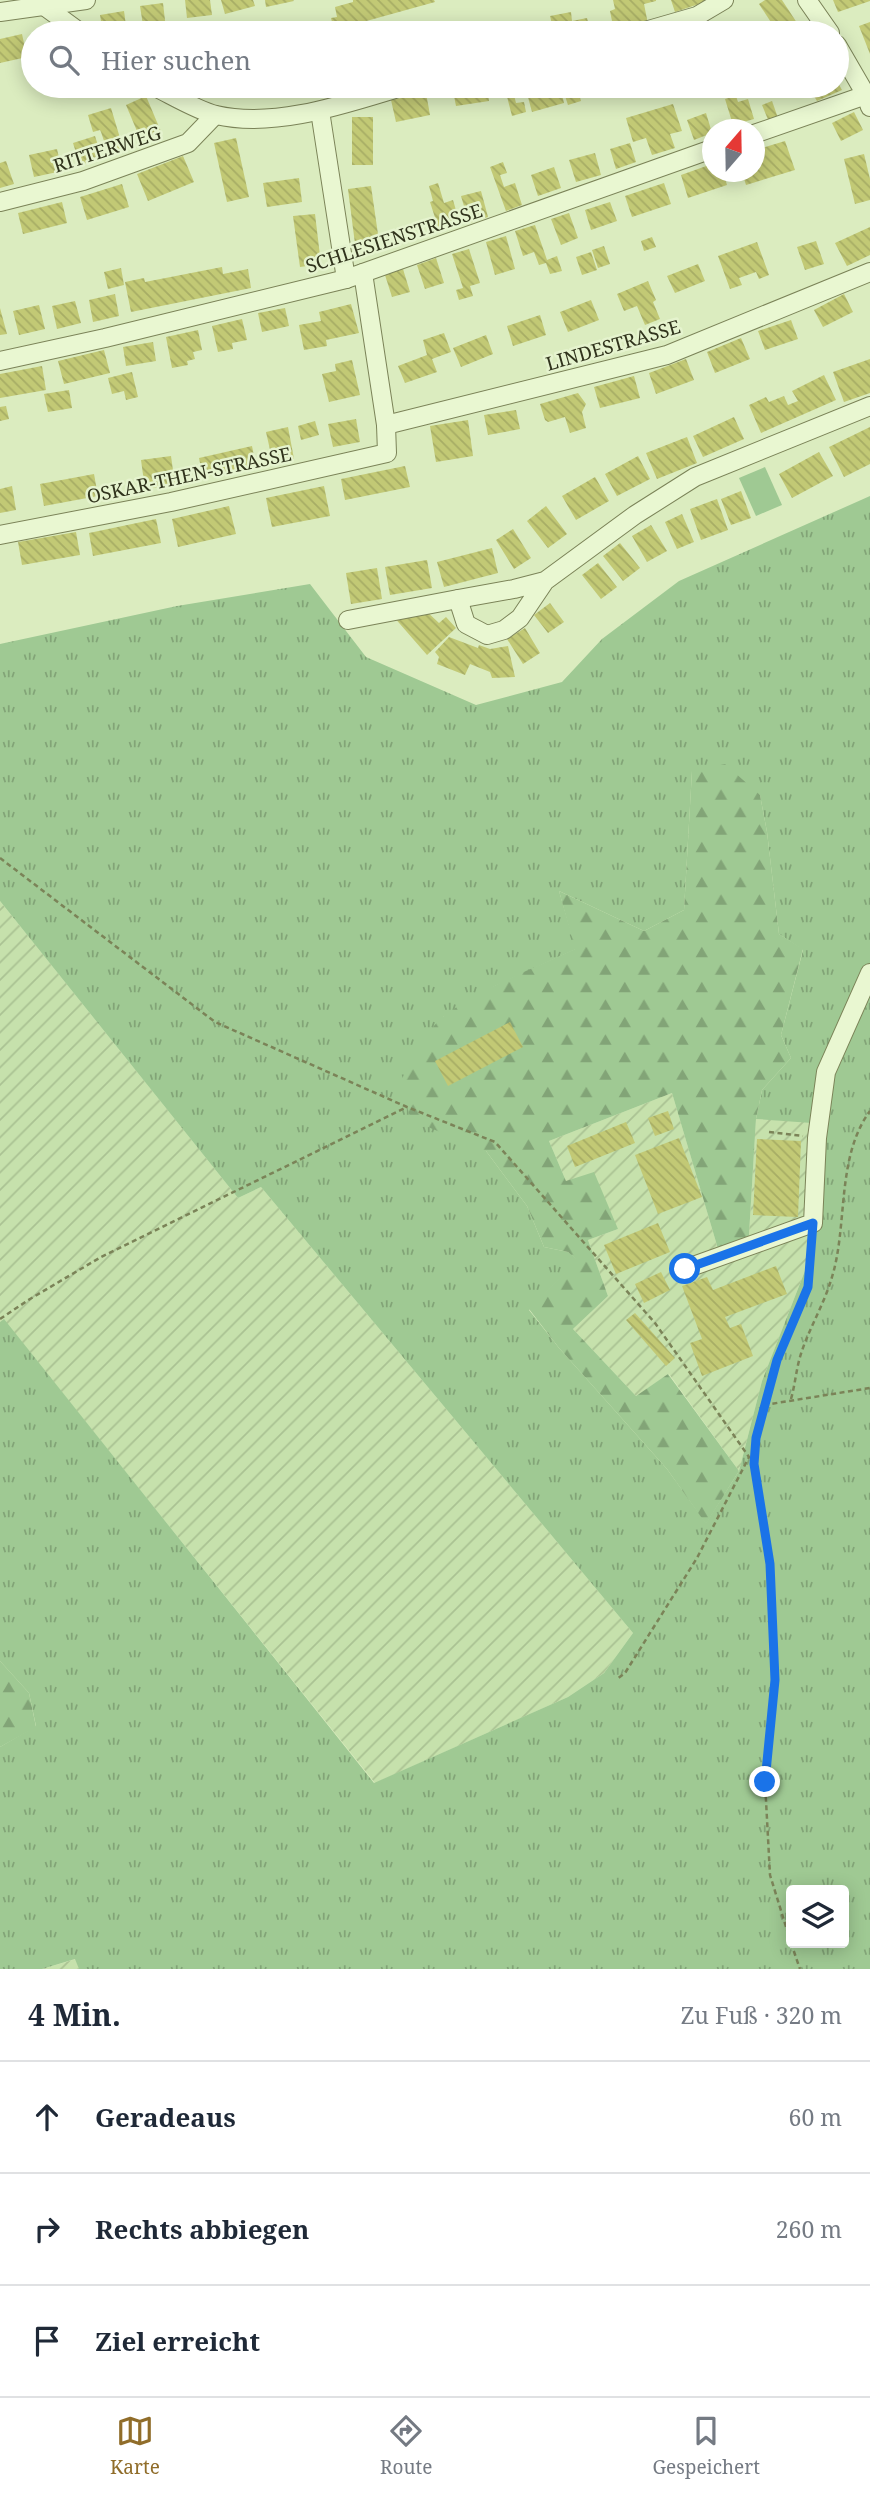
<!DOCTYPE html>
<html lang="de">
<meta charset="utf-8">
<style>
body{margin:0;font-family:"Noto Serif",serif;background:#f2f2f3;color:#1f2937}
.controls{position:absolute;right:21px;bottom:21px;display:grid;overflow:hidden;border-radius:7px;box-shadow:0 4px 18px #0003}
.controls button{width:63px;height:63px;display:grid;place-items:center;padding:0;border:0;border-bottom:2px solid #e0e1e3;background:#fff;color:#1f2937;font:35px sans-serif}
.compass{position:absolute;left:702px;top:119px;width:63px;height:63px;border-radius:50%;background:#fff;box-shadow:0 4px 18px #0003;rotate:20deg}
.stop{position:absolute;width:21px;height:21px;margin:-16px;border:5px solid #1a73e8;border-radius:50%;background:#fff}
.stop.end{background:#1a73e8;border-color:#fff;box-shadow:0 2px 7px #0008}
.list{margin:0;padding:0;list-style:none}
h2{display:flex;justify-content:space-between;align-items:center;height:91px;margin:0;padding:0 28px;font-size:30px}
h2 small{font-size:23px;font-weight:400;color:#747a83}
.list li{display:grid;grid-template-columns:46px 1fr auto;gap:21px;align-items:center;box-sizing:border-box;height:112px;padding:0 28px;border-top:2px solid #e0e1e3}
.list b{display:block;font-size:26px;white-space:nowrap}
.list em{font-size:23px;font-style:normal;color:#747a83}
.icon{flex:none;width:38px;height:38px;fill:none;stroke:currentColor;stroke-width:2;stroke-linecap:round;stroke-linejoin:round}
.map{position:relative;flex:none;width:870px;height:1969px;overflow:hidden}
.search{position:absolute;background:#fff;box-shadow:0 4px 18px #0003;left:21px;right:21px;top:21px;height:77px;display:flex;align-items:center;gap:18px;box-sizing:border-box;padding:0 24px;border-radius:38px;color:#747a83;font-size:26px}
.sheet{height:427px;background:#fff}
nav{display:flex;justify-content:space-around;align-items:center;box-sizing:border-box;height:98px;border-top:2px solid #e0e1e3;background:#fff;font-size:19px;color:#747a83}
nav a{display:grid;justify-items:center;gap:4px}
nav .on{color:#906d2a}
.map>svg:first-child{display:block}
</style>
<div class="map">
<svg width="870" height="1969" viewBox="0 0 870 1969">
<defs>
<pattern id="farmland-furrows" width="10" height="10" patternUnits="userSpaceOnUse" patternTransform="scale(1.75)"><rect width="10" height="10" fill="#c6e1ac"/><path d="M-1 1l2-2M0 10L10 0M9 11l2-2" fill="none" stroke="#aac293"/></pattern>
<pattern id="grass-tufts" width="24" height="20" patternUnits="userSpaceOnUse" patternTransform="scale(1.75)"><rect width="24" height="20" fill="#9fc993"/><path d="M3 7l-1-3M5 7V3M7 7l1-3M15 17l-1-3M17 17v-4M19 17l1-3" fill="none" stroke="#82a477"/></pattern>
<pattern id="forest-firs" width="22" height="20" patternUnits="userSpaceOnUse" patternTransform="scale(1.75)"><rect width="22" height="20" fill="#9fc993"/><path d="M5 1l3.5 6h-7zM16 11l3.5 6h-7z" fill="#82a477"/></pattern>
<pattern id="building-back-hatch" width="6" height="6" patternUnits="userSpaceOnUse" patternTransform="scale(1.75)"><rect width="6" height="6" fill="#c2c975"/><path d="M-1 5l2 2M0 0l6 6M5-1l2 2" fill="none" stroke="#a7ad65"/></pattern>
</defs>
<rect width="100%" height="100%" fill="#dbecbf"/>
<g fill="url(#farmland-furrows)">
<path d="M 0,901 L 238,1198 L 261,1187 L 633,1633 L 604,1673 L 568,1697 L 375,1783 L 4,1320 L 0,1322 Z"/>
<path d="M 672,1093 L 721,1259 L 748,1250 L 756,1119 L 812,1122 L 808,1263 L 762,1381 L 739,1471 L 669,1374 L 636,1396 L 573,1329 L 608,1296 L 588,1240 L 618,1229 L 566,1181 L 549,1141 Z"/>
<path d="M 76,1959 L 79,1969 L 42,1969 Z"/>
</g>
<path fill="url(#grass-tufts)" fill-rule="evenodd" d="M 870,496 L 870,1969 L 79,1969 L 75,1959 L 42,1969 L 0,1969 L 0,1747 L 36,1726 L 29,1693 L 0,1661 L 0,1322 L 4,1319 L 374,1783 L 568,1697 L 604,1673 L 633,1633 L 261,1187 L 238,1198 L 0,901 L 0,644 L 177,606 L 310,584 L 366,657 L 476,705 L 562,682 L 602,639 L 679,581 ZM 692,771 L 760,795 L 767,832 L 779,934 L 803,950 L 781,1035 L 791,1058 L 762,1090 L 756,1119 L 812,1123 L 808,1263 L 762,1381 L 739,1471 L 706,1523 L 667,1469 L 559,1348 L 529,1310 L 578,1260 L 568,1252 L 544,1247 L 527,1206 L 486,1151 L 443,1017 L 495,986 L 576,949 L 559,891 L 644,931 L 684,910 ZM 791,1890 L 844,1890 L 844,1943 L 791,1943 Z"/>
<g fill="url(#forest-firs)">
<path d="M 725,764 L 760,795 L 767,832 L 779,934 L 803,949 L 781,1035 L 791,1058 L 762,1090 L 756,1119 L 748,1251 L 721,1259 L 672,1093 L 549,1141 L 566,1181 L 594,1172 L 618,1229 L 588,1240 L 608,1296 L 573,1329 L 636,1396 L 668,1374 L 739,1471 L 706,1524 L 667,1469 L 559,1348 L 529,1309 L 577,1260 L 568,1252 L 544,1247 L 527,1206 L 486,1151 L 411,1120 L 400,1083 C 410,1063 428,1028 445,1015 C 484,987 532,969 575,949 L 559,891 L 644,931 L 684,910 L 692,771 Z"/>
<path d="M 0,1661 L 29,1693 L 36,1727 L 0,1747 Z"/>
</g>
<path fill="#9fc993" d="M 765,467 L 782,505 L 756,516 L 739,478 Z"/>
<g fill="url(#building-back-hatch)">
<path d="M 185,0 L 210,0 L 212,15 L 187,18 Z"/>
<path d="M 221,0 L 253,0 L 255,6 L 225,14 Z"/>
<path d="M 265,0 L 293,0 L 294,1 L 266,7 Z"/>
<path d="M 353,0 L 434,0 L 435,2 L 334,30 L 331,18 L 337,17 L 335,7 L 353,2 Z"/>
<path d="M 613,0 L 656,0 L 656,1 L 644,4 L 648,24 L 614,31 L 610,11 L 615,9 Z"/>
<path d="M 671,0 L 711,0 L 675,12 Z"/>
<path d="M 765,0 L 782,0 L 799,26 L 787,33 L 778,33 L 759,4 Z"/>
<path d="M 833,0 L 870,0 L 870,1 L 838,12 Z"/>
<path d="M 163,3 L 166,29 L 144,32 L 140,6 Z"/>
<path d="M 124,11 L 127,33 L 103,33 L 100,15 Z"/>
<path d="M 571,12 L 572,21 L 587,18 L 591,33 L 554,33 L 550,16 Z"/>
<path d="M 535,22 L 538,33 L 487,33 L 487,32 Z"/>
<path d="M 870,22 L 870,54 L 859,26 Z"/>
<path d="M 708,26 L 710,33 L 690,33 Z"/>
<path d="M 22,34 L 27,57 L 0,63 L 0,39 Z"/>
<path d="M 837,81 L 842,90 L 817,101 L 809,88 L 837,86 Z"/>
<path d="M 255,86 L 278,86 L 279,94 L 256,97 Z"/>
<path d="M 310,86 L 335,86 L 336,91 L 312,96 Z"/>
<path d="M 452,86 L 487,86 L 489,101 L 456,106 Z"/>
<path d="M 525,86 L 560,86 L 564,103 L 532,112 Z"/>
<path d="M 605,86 L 619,86 L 621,92 L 607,96 Z"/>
<path d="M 512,87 L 516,103 L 524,102 L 526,112 L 512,116 L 505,89 Z"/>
<path d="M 578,90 L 581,101 L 568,105 L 564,93 Z"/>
<path d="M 426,93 L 430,115 L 396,122 L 391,100 Z"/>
<path d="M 146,96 L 162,134 L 142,143 L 126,105 Z"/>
<path d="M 736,96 L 738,102 L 748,99 L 754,119 L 733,125 L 725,99 Z"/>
<path d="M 772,101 L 778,118 L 769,122 L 762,105 Z"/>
<path d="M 673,104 L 682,131 L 670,134 L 675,148 L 652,155 L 646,138 L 633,142 L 626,118 Z"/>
<path d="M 111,108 L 123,148 L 108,153 L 101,132 L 100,130 L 93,132 L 88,115 Z"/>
<path d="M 854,112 L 863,130 L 841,141 L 832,123 Z"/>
<path d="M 706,113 L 712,133 L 694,140 L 687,120 Z"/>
<rect x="352" y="117" width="21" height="48"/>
<path d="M 95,136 L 102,158 L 80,165 L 73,143 Z"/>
<path d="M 236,138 L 249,197 L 227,202 L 214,143 Z"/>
<path d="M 785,141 L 795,170 L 746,185 L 742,172 L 755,172 L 755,150 Z"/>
<path d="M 630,143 L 636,162 L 616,169 L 610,149 Z"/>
<path d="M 57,149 L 62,171 L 34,177 L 29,155 Z"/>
<path d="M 595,153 L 601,175 L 576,182 L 569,160 Z"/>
<path d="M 864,154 L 870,179 L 870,200 L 855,204 L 844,159 Z"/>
<path d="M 183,156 L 194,182 L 148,201 L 137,174 Z"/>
<path d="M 6,161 L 14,184 L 0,188 L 0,163 Z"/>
<path d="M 503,162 L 507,173 L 500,175 L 504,187 L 515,183 L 522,205 L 506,211 L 490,167 Z"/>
<path d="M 712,164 L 712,172 L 723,172 L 727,185 L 688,198 L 681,175 Z"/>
<path d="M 554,167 L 561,188 L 538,196 L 531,175 Z"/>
<path d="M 299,178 L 302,202 L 267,207 L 263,183 Z"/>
<path d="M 438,183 L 444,203 L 453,200 L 460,224 L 439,230 L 430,202 L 433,201 L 429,186 Z"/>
<path d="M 664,183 L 671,204 L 632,217 L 625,196 Z"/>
<path d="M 122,184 L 129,207 L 87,220 L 80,197 Z"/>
<path d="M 371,186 L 379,241 L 355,244 L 348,189 Z"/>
<path d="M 481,191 L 488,217 L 469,223 L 461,196 Z"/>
<path d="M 62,202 L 67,223 L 23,234 L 18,213 Z"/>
<path d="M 610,202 L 617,221 L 591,230 L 585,210 Z"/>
<path d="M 569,213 L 578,238 L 561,245 L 551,219 Z"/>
<path d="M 315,214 L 321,264 L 300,267 L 293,216 Z"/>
<path d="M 535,225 L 547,260 L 557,256 L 562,271 L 550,274 L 546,263 L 539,265 L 534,252 L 523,256 L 515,231 Z"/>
<path d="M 870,227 L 870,255 L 847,266 L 835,243 Z"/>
<path d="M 506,236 L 515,269 L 495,275 L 486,242 Z"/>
<path d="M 652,237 L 656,247 L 644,251 L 641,241 Z"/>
<path d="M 816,241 L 824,264 L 805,270 L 797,247 Z"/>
<path d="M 757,242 L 769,275 L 759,279 L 756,272 L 739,278 L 742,285 L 730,289 L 718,256 Z"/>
<path d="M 604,246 L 610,264 L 598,268 L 592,250 Z"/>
<path d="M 469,249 L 480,283 L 470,286 L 473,296 L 459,300 L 456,290 L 463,288 L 452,254 Z"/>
<path d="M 591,252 L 597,270 L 582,275 L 576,257 Z"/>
<path d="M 436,258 L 444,283 L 425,289 L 417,265 Z"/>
<path d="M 698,264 L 705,281 L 675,293 L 667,276 Z"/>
<path d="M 222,267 L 223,274 L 248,269 L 251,288 L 131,312 L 125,282 L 144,278 L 145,282 Z"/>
<path d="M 121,268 L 124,285 L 108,289 L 104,272 Z"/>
<path d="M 403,269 L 410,292 L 392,297 L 385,275 Z"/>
<path d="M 648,281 L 656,300 L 653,302 L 660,319 L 645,325 L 637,306 L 624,311 L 617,294 Z"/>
<path d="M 115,294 L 119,316 L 93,322 L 89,300 Z"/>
<path d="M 844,294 L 853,312 L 823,327 L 814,310 Z"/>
<path d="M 591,300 L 599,320 L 568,332 L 560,312 Z"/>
<path d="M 75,301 L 81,323 L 57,329 L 52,306 Z"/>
<path d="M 351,304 L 359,333 L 326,340 L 327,346 L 304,350 L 299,325 L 321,321 L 319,312 Z"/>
<path d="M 39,305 L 45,329 L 19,335 L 13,311 Z"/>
<path d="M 0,308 L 7,334 L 0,335 Z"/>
<path d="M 285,308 L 289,326 L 262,332 L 258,313 Z"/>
<path d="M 540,315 L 546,335 L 513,346 L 507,326 Z"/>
<path d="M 242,319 L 247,340 L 232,343 L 233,349 L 218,352 L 212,326 Z"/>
<path d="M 791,320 L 798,339 L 765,350 L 758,331 Z"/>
<path d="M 198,330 L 202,350 L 193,352 L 195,359 L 187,361 L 188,365 L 172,368 L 166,337 Z"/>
<path d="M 444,333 L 451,352 L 432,359 L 437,372 L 405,383 L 398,366 L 427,355 L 423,340 Z"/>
<path d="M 486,335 L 493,354 L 461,367 L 453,348 Z"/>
<path d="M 741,338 L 750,359 L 715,373 L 707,352 Z"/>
<path d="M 153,342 L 156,361 L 126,366 L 123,347 Z"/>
<path d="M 104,350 L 110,373 L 64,384 L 58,361 Z"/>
<path d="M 686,359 L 694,380 L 656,394 L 649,373 Z"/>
<path d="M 870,359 L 870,393 L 844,402 L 833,372 Z"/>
<path d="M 352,360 L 360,395 L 329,402 L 322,374 L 336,371 L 335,364 Z"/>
<path d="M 42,366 L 46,390 L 0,398 L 0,374 Z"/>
<path d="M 132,372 L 138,397 L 126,400 L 124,391 L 112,394 L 108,378 Z"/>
<path d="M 824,375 L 836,400 L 761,433 L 749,405 L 766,397 L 769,402 L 784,396 L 788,405 L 798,401 L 792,391 Z"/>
<path d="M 634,376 L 640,398 L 600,408 L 594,387 Z"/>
<path d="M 69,390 L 72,408 L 48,412 L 44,394 Z"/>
<path d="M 578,393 L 586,404 L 582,412 L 586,428 L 570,433 L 565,417 L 548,422 L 545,420 L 540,404 Z"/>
<path d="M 6,406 L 9,419 L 0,421 L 0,407 Z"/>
<path d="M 516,410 L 520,429 L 488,435 L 484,415 Z"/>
<path d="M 734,417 L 744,439 L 703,457 L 693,436 Z"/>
<path d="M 356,419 L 360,442 L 333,447 L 328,424 Z"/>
<path d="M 468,420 L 473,456 L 436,462 L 430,426 Z"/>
<path d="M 315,421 L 319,435 L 301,440 L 298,426 Z"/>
<path d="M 288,427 L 294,459 L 273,463 L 266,432 Z"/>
<path d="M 870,427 L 870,464 L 844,477 L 829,447 Z"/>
<path d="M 687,437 L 697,463 L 657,479 L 646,453 Z"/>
<path d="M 252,446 L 256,466 L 203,477 L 199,458 Z"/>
<path d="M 819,452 L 833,476 L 792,498 L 779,474 Z"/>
<path d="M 171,456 L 175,485 L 145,489 L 141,460 Z"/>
<path d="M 638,456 L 650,479 L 617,496 L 605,474 Z"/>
<path d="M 405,466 L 410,487 L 345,500 L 341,479 Z"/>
<path d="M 94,474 L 98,496 L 44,506 L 40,484 Z"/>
<path d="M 595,477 L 609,501 L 576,520 L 562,496 Z"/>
<path d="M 12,486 L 16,510 L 0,513 L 0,489 Z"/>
<path d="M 324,486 L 330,516 L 272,527 L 266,498 Z"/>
<path d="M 741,491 L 751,518 L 731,525 L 721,499 Z"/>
<path d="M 717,499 L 728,530 L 701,540 L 690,509 Z"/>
<path d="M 229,506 L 236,534 L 178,547 L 172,519 Z"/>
<path d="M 546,506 L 567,534 L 548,548 L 527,521 Z"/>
<path d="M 682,514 L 694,542 L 677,549 L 665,522 Z"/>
<path d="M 156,519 L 161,543 L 93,556 L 89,533 Z"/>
<path d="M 651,525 L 667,551 L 647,562 L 632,536 Z"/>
<path d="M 513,529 L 531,558 L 514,569 L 496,540 Z"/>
<path d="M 76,532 L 80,555 L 22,565 L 18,542 Z"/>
<path d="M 620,543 L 640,568 L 623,581 L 603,556 Z"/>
<path d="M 492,548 L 498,573 L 444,587 L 437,562 Z"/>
<path d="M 427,560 L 432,588 L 390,595 L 385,567 Z"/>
<path d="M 598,563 L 617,587 L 601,599 L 582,575 Z"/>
<path d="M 377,568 L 382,599 L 351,604 L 346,573 Z"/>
<path d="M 550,603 L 564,622 L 548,633 L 534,615 Z"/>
<path d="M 425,610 L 439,623 L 446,617 L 456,628 L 427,655 L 393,616 Z"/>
<path d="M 525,628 L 540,653 L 523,664 L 507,639 Z"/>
<path d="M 449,637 L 478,648 L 479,645 L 490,649 L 508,646 L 515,677 L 492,678 L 490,672 L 470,664 L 465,675 L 437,664 L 439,657 L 435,652 Z"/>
<path d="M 510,1022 L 523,1047 L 448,1086 L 435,1061 Z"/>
<path d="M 668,1111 L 674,1129 L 655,1136 L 648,1118 Z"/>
<path d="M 626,1122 L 635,1143 L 575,1167 L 567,1146 Z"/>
<path d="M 679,1138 L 702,1197 L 658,1214 L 635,1155 Z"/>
<path d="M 757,1139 L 801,1141 L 798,1217 L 753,1215 Z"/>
<path d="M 658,1223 L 670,1252 L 616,1274 L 604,1245 Z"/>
<path d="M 776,1266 L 787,1294 L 725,1317 L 730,1328 L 741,1324 L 753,1356 L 702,1376 L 690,1343 L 702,1339 L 682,1286 L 707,1277 L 713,1290 Z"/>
<path d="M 661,1272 L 670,1290 L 644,1303 L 635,1284 Z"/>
<path d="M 635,1313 L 675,1358 L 666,1366 L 626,1320 Z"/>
</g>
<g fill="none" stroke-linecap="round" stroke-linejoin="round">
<g stroke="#7b8358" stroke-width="20">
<g id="minor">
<path d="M 807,0 L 830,33"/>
<path d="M 44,6 L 81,33"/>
<path d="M 0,12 L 86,0"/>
<path d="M 638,33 L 697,16 L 724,0"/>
<path d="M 837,45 L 866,95 L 870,107"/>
<path d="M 153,86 C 170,94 198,111 216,115 C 276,129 348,103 405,86"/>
<path d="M 320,111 L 346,279"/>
<path d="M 754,134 L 866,95"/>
<path d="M 0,202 L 83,181 L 188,143 L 215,115"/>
<path d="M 363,273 L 386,425"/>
<path d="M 0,361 L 105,338 L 346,279 L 712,149"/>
<path d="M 0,535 L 171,502 L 387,453 L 386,425 L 667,355 L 870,272"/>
<path d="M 545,581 L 514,589 L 458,599 L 466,624 L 487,635 L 504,630 L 520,618 L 545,581 L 635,515 L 695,477 L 870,406"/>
<path d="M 348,620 L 458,599"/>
<path d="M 685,1269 L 813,1223 L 817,1138 L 826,1072 L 870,973"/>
</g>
</g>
<g stroke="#7b8358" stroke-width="2.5" stroke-dasharray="5 3.5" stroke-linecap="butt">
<path d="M 0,858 L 215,1022 L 407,1107 L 495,1142 L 655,1323 L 749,1457 L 697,1558 L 625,1673 L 617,1679"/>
<path d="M 769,1132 L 803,1136"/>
<path d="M 0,1319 L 30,1299 L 101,1257 L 407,1107"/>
<path d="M 791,1399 C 795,1385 796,1371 800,1357 C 808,1330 824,1305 832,1277 C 848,1225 836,1157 870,1111"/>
<path d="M 764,1405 L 870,1388"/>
<path d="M 791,1943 L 770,1875 L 765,1782 L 775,1680 L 770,1564 L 754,1464 L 756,1439 L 777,1360 L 808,1287 L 812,1239"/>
<path d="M 791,1943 L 800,1969"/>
</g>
<use href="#minor" stroke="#e9f7d1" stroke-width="18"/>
</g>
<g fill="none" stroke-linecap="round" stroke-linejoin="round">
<path stroke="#1a73e8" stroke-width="9" d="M 685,1269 L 813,1223 L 808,1287 L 777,1360 L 756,1438 L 754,1464 L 770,1564 L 775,1680 L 765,1782"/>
</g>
<g text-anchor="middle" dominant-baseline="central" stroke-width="5" stroke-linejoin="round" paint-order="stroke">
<g font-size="19" fill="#30331c" stroke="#e5f3ce">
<text transform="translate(107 149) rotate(-18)">RITTERWEG</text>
<text transform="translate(394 238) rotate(-18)">SCHLESIENSTRASSE</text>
<text transform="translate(613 345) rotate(-16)">LINDESTRASSE</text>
<text transform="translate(189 475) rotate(-12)">OSKAR-THEN-STRASSE</text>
</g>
</g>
</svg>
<div class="controls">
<button><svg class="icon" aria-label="layers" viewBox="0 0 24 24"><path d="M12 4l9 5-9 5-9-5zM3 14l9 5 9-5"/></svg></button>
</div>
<svg class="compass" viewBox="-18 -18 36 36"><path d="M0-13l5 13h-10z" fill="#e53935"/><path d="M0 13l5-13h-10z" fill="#747a83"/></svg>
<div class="stop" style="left:685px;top:1269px"></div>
<div class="stop end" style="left:765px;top:1782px"></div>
<div class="search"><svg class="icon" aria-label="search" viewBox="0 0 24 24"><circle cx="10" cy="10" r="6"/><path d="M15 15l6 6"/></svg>Hier suchen</div>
</div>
<section class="sheet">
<h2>4 Min.<small>Zu Fuß · 320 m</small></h2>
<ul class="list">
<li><svg class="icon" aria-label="ahead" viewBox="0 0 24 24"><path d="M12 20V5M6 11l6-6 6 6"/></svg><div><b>Geradeaus</b></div><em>60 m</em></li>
<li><svg class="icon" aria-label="right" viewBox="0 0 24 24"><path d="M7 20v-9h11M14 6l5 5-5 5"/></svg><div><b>Rechts abbiegen</b></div><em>260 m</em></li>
<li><svg class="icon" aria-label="arrive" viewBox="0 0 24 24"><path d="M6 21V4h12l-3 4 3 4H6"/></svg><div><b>Ziel erreicht</b></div></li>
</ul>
</section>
<nav>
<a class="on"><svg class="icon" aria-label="map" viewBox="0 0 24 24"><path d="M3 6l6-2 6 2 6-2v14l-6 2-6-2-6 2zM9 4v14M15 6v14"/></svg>Karte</a>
<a><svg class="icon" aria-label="directions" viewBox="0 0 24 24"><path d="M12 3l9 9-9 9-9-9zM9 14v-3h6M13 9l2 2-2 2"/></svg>Route</a>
<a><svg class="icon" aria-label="saved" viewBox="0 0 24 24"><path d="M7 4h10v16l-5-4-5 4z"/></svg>Gespeichert</a>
</nav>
